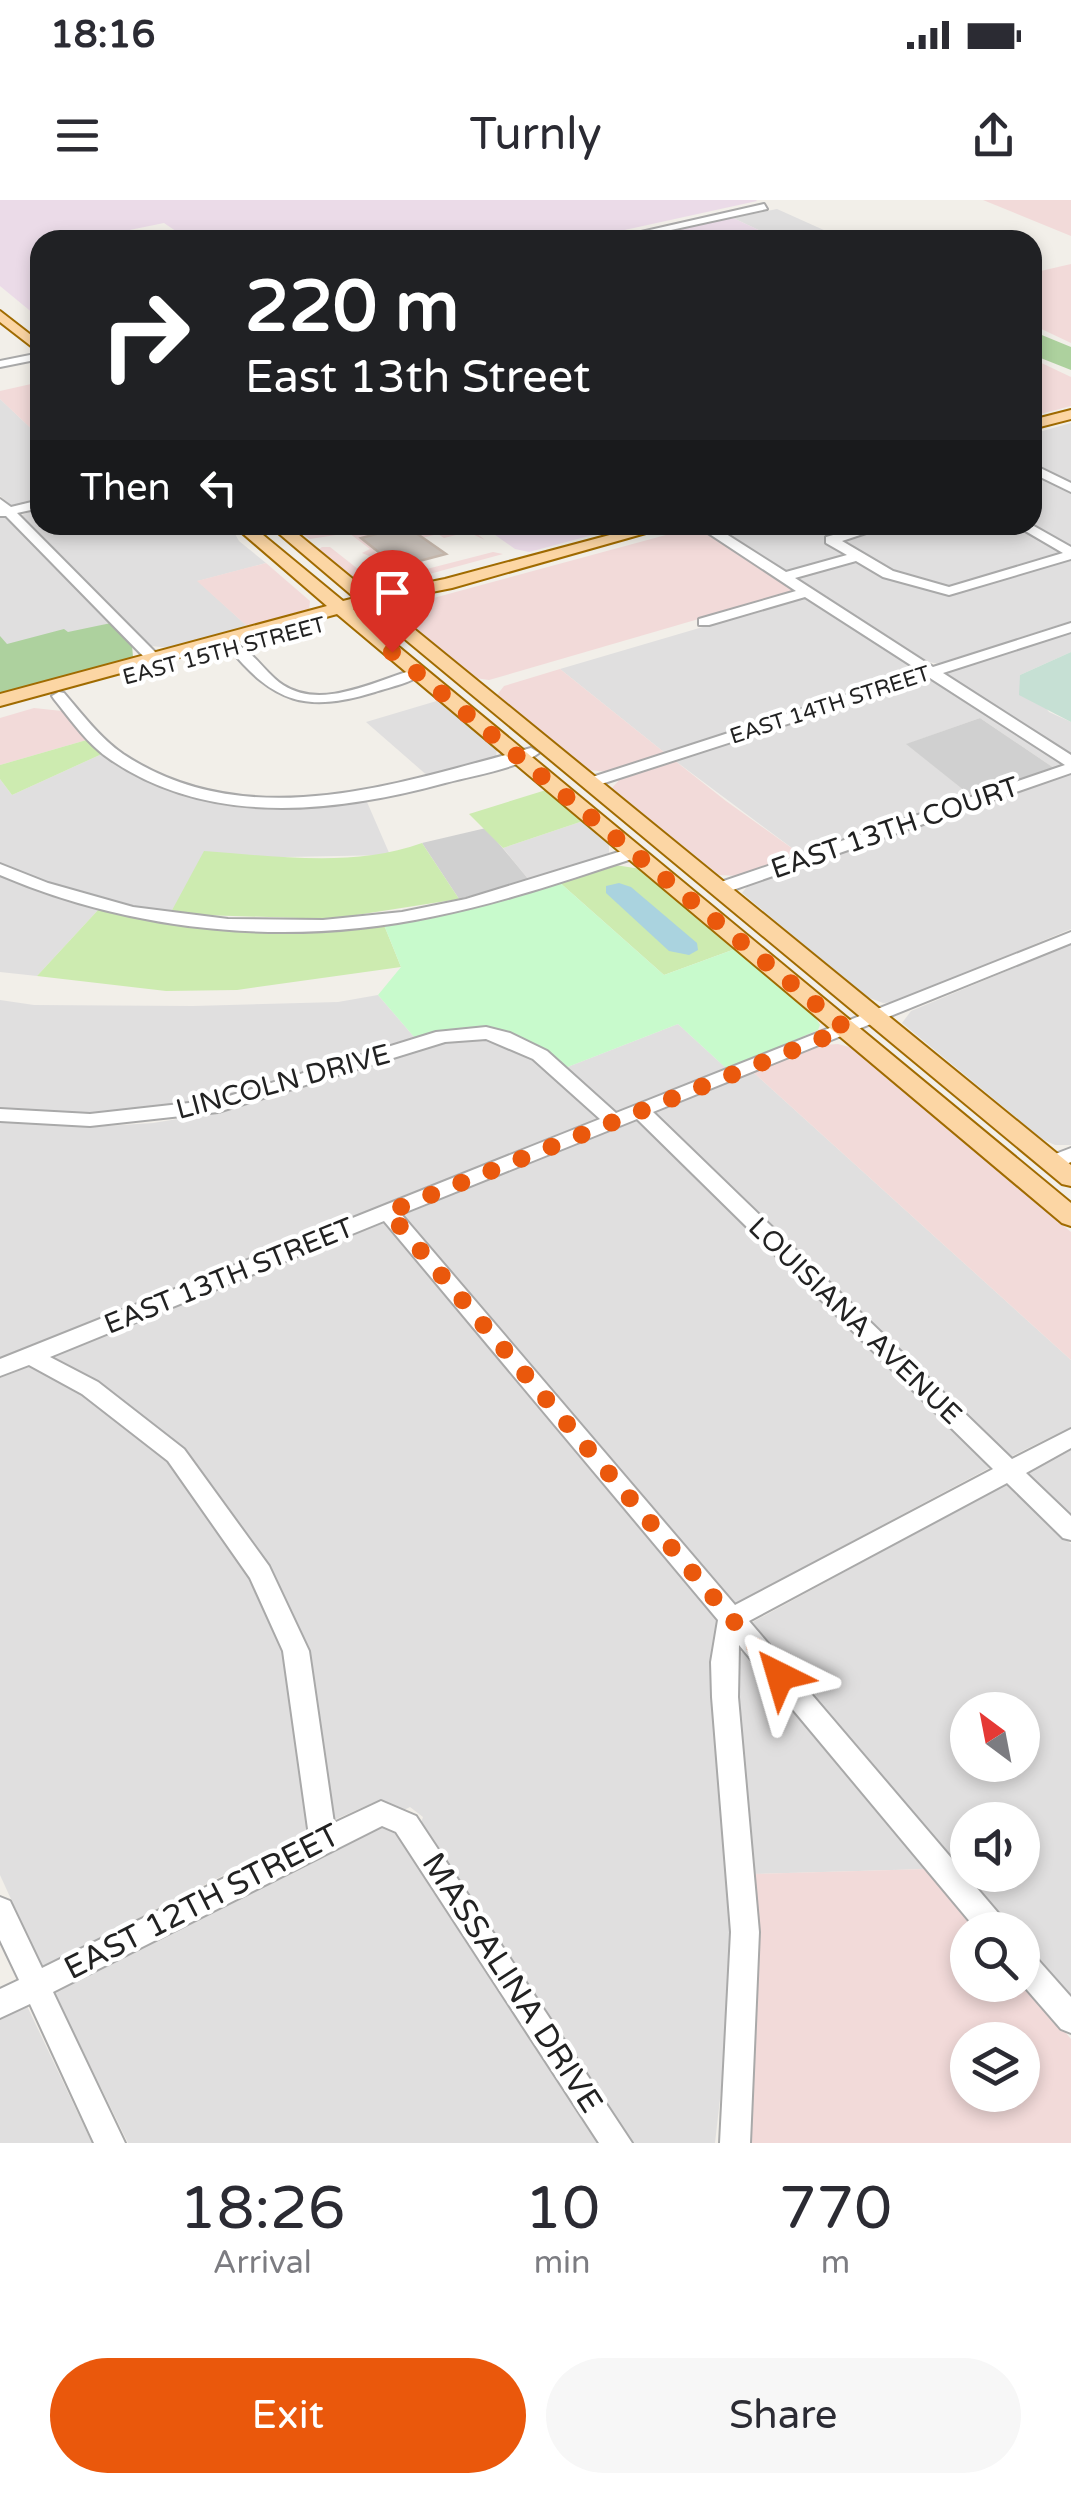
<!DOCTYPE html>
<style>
:root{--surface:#fff;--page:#f7f7f7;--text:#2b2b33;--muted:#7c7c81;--accent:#ea580c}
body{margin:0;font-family:"Varela Round",sans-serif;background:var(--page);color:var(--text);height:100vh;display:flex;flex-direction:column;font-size:38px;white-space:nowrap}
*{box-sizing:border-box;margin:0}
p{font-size:32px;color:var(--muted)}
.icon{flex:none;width:55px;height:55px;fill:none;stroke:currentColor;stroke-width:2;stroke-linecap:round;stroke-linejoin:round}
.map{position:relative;height:1943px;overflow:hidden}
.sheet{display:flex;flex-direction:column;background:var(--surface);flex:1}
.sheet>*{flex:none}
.top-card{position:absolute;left:30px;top:30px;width:1012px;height:305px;border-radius:30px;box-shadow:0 5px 15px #0003;background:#202124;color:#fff;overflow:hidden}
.needle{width:65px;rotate:328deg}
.fabs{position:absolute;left:950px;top:1492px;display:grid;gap:20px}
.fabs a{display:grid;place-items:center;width:90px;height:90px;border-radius:50%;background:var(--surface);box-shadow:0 5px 15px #0003;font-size:50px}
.pin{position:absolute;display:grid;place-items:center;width:85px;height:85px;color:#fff;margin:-102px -42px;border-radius:50% 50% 50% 0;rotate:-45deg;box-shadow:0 0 10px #0007}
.pin .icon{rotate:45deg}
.me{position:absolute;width:110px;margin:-55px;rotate:320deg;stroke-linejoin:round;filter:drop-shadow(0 0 8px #0008)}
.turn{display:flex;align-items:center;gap:35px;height:210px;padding:0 50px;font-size:45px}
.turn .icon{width:130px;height:130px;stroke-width:2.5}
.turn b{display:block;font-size:70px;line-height:85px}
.then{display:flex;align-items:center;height:95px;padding:0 50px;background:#0003;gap:20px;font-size:38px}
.eta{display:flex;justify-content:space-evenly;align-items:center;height:170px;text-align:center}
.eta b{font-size:60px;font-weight:600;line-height:70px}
.button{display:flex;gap:20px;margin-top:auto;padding:20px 50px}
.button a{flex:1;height:115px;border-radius:60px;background:var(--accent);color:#fff;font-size:40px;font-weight:600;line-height:115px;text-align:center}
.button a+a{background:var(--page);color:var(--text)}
.status{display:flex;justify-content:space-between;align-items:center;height:70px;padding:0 50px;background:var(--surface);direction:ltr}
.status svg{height:28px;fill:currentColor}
header{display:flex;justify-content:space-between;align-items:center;height:130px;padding:0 50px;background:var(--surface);font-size:45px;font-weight:600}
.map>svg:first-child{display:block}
.residential{fill:#e0dfdf;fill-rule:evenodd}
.commercial{fill:#f2dad9;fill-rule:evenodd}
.industrial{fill:#ebdbe8}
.religious{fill:#d0d0d0}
.grass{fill:#cdebb0}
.forest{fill:#add19e}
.wetland{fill:#c6e0d4}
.park{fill:#c8facc}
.water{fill:#aad3df}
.building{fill:#c7bfb8;stroke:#c4b6ab;stroke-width:2.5}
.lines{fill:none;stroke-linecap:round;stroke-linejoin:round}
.minor-casing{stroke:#a9a9a9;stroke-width:4}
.major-casing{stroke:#a06b00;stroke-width:4}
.minor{fill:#fff;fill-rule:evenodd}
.major{fill:#fcd6a4;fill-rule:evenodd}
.route{stroke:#ea580c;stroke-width:18;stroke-dasharray:0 32.4}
.labels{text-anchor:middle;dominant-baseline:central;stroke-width:9;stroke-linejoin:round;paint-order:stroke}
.far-street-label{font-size:22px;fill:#222;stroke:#fff}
.street-label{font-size:28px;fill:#222;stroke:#fff}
.near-street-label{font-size:32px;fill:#222;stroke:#fff}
</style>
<div class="status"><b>18:16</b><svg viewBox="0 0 49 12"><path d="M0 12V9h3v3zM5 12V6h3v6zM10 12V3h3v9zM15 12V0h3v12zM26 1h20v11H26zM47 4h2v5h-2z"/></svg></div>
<header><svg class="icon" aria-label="menu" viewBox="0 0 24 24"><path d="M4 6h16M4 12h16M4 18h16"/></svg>Turnly<svg class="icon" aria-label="share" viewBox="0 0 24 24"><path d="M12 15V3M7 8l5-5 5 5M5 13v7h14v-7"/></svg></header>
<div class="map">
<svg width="1071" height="1943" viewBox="0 0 1071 1943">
<rect width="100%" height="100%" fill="#f2efe9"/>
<g class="residential">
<path d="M 777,9 L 846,40 L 780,40 L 733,18 Z"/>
<path d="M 0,199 L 40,237 L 40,302 L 13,307 L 0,296 Z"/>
<path d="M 1071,223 L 1071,283 L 1033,264 L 1032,234 Z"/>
<path d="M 1033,274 L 1071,294 L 1071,421 L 939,464 L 929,462 L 713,325 L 1032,325 Z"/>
<path d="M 40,307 L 40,325 L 230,325 L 239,341 L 266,363 L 198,381 L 248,427 L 172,448 L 150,446 L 20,316 Z"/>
<path d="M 0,317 L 8,318 L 111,423 L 0,452 Z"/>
<path d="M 805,397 L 922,471 L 665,553 L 560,469 Z"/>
<path d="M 1071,432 L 1071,452 L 1020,475 L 1049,512 L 1071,522 L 1071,556 L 943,474 Z"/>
<path d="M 932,478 L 1065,564 L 1054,568 L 980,518 L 907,544 L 971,596 L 800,654 L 674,560 Z"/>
<path d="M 440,500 L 497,548 L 496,557 L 429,577 L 366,522 Z"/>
<path d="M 104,553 L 141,576 L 266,606 L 367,602 L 390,655 L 286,657 L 170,714 L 130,708 L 49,683 L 0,663 L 0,579 L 12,595 Z"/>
<path d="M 1071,574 L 1071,729 L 897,802 L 883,803 L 867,797 L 742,693 L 749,684 Z"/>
<path d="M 583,621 L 609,643 L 609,653 L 529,680 L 503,648 Z"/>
<path d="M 0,676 L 99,709 L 37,776 L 0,772 Z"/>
<path d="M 1071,744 L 1071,945 L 1055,945 L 1042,939 L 902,823 L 911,811 Z"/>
<path d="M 378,795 L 415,838 L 215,899 L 91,914 L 0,908 L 0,800 L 34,805 L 193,806 L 338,802 Z"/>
<path d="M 678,824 L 727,869 L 615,912 L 565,868 Z"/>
<path d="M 485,840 L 534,860 L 599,918 L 0,1159 L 0,922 L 89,927 L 153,923 L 221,912 L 446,842 Z"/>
<path d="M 753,872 L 1071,1160 L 1071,1227 L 1008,1258 L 653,913 Z"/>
<path d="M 637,919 L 991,1267 L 733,1405 L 403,1015 Z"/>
<path d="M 385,1022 L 718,1420 L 711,1460 L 712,1496 L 730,1729 L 726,1846 L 715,1943 L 633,1943 L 421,1623 L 423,1617 L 410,1607 L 404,1610 L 375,1602 L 334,1620 L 308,1450 L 270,1368 L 184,1248 L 98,1182 L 52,1157 Z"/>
<path d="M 30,1166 L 83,1195 L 167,1261 L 249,1377 L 284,1454 L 309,1632 L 42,1767 L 0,1675 L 0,1178 Z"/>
<path d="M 1071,1250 L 1071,1318 L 1025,1274 Z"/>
<path d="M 1008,1283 L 1071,1344 L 1071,1800 L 1023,1743 L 1022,1730 L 1011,1730 L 749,1424 ZM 968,1510 L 1022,1510 L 1022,1565 L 968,1565 ZM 968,1620 L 1022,1620 L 1022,1675 L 968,1675 Z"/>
<path d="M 742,1452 L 747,1453 L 927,1669 L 751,1674 L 735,1506 L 737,1454 Z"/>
<path d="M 382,1627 L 397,1633 L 599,1943 L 128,1943 L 54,1792 Z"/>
<path d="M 27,1806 L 92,1943 L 0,1943 L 0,1820 Z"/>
</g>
<g class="commercial">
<path d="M 983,0 L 1071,0 L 1071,36 Z"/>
<path d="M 1071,64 L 1071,143 L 1033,125 L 1032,73 Z"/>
<path d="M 1033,159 L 1071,177 L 1071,206 L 1033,216 Z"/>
<path d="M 40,182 L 40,237 L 0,199 L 0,191 Z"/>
<path d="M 288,325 L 472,325 L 468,327 L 485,340 L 468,332 L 444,338 L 438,334 L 374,350 L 377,355 L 369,356 L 362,353 L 370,349 L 349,333 L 310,339 Z"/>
<path d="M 688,329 L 705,332 L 795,391 L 489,480 L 475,478 L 396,413 L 404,406 Z"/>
<path d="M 322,347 L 330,347 L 368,377 L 380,381 L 493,352 L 503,354 L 374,389 L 360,385 L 318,350 Z"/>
<path d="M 266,363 L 310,401 L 309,410 L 248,427 L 197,381 Z"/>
<path d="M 560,469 L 665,553 L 608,572 L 589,570 L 497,495 L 504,486 Z"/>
<path d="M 34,508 L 62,511 L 90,539 L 0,565 L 0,518 Z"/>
<path d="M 674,560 L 726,601 L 800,654 L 738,676 L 719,675 L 612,588 L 620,579 Z"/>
<path d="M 838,844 L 853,848 L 1071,1032 L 1071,1160 L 753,872 L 824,845 Z"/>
<path d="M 927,1669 L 979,1730 L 968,1730 L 968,1785 L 1022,1785 L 1023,1782 L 1071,1839 L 1071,1943 L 745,1943 L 751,1674 ZM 968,1840 L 1022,1840 L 1022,1895 L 968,1895 Z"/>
</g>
<g class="industrial">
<path d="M 0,0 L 756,0 L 757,1 L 579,40 L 189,40 L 164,23 L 105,35 L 111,40 L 40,40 L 40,113 L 34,114 L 0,86 Z"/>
<path d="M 733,18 L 780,40 L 631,40 L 631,39 Z"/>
<path d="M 481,325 L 630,325 L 529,352 L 515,349 Z"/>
</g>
<g class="religious">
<path d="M 980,518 L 1054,568 L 971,596 L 906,544 Z"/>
<path d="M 486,628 L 529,680 L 459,699 L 422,643 Z"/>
</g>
<g class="grass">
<path d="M 90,539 L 104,553 L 12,595 L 0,579 L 0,565 Z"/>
<path d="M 546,590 L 583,621 L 503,648 L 469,614 Z"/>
<path d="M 422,643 L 459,699 L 331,719 L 170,714 L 204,651 C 277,656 353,668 422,643 Z"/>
<path d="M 615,665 L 641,669 L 735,749 L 664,775 L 558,681 Z"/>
<path d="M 99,709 L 189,726 L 334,729 L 384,725 L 401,767 L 237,790 L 166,791 L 37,776 Z"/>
</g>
<g class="forest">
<path d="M 1032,131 L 1071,147 L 1071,170 L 1033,155 Z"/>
<path d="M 111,423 L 132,445 L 133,457 L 0,495 L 0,436 L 7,444 L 64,429 L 68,432 Z"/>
</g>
<path class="wetland" d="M 1071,452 L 1071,522 L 1019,495 L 1020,475 Z"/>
<path class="park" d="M 558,681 L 664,775 L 735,749 L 814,815 L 820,825 L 818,830 L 727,869 L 678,824 L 565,868 C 505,829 488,816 415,838 L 378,795 L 401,767 L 384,725 L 469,708 Z"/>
<path class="water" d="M 619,683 L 631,687 L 697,743 L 698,750 L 689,755 L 669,751 L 606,693 L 606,686 Z"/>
<path class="building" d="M 406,326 L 446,354 L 397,367 L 361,338 Z"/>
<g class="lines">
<defs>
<g id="minor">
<path d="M 764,4 L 767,9 L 625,40 L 606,40 Z"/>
<path d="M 40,153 L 40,159 L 0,167 L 0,161 Z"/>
<path d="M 1032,264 L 1071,283 L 1071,292 L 1032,273 Z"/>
<path d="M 0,299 L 11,307 L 40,300 L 40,308 L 17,313 L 158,455 L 158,461 L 148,461 L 6,316 L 0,316 Z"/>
<path d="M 696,325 L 712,325 L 786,372 L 847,355 L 826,343 L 826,337 L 869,325 L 890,325 L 842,341 L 893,371 L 949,387 L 1063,353 L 1015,325 L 1032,325 L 1071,347 L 1071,359 L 949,395 L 883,377 L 856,361 L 795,378 L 933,467 L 1071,423 L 1071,432 L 943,473 L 1071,555 L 1071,573 L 724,693 L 712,693 L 712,685 L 1065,565 L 930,478 L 595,586 L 583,586 L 583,580 L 920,471 L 805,397 L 709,425 L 699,425 L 699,419 L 796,391 Z"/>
<path d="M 236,444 C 254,452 266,474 283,485 C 323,511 379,479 419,468 L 426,472 C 413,482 391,487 375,492 C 306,513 274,503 229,448 Z"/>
<path d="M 59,492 L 64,493 C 82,514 100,538 123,554 C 249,637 398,583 531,548 L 539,553 C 519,568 471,576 445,583 C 335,613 210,627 111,560 C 88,545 71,520 54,499 L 52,496 Z"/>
<path d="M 635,647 L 641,648 L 641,656 C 573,678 505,702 435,716 C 291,747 136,733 0,675 L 0,664 L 48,683 L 133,707 L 228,719 L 323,720 L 402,712 L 466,699 Z"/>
<path d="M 1071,732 L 1071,743 L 653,912 L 1012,1259 L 1071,1229 L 1071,1248 L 1026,1273 L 1071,1316 L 1071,1340 L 1063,1338 L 1007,1283 L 749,1421 L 1005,1721 L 1009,1730 L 977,1730 L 739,1445 L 738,1497 L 759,1732 L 750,1943 L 720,1943 L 731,1732 L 712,1497 L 711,1462 L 718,1420 L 384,1021 L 50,1157 L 98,1182 L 184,1249 L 269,1366 L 309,1451 L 334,1623 L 381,1601 L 416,1616 L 632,1943 L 599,1943 L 396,1632 L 382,1626 L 53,1792 L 125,1943 L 94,1943 L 30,1804 L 0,1818 L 0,1789 L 19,1780 L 0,1740 L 0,1697 L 10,1701 L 42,1768 L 309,1636 L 283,1451 L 250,1378 L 168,1261 L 82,1194 L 29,1165 L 0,1176 L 0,1159 L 600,919 L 533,859 L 486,839 L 445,842 L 218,912 L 90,926 L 0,921 L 0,909 L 90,914 L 216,900 L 436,832 L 486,827 L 510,833 L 547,851 L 616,913 ZM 637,919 L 993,1269 L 735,1405 L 401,1014 Z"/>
<path d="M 1071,948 L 1071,962 L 1052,970 L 1045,968 L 1042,963 L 1045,958 Z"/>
<path d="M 1022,1749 L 1032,1753 L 1071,1797 L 1071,1833 L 1061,1829 L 1022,1784 Z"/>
</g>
<g id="major">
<path d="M 0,111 L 40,142 L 40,153 L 0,122 Z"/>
<path d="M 1071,210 L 1071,219 L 1032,229 L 1032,220 Z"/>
<path d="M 233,325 L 251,325 L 343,401 L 355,398 L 269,325 L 287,325 L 371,394 L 445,379 L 647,325 L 674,325 L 452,388 L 381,402 L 1071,965 L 1071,986 L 1062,984 L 365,406 L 353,409 L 1071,1003 L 1071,1026 L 1062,1023 L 337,414 L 0,506 L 0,494 L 327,406 Z"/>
</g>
</defs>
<use href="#minor" class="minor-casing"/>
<use href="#major" class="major-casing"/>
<use href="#minor" class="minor"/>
<use href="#major" class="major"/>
</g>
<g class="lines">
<path class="route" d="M 392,452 L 846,829 L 388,1012 L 780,1476"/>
</g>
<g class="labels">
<g class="far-street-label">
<text transform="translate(224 451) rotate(-15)">EAST 15TH STREET</text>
<text transform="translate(830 505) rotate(-18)">EAST 14TH STREET</text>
</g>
<g class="street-label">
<text transform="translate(895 628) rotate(-19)">EAST 13TH COURT</text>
<text transform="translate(283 882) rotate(-15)">LINCOLN DRIVE</text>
<text transform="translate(229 1076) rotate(-22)">EAST 13TH STREET</text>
<text transform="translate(855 1121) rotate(44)">LOUISIANA AVENUE</text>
</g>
<g class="near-street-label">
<text transform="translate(202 1702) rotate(-27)">EAST 12TH STREET</text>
<text transform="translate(512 1783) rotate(57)">MASSALINA DRIVE</text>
</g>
</g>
</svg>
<div class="fabs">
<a><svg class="needle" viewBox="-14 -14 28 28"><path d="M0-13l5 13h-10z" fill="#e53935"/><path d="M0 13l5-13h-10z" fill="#7c7c81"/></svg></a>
<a><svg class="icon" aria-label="sound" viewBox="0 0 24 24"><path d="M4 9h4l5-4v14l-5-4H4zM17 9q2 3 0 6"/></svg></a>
<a><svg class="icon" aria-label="search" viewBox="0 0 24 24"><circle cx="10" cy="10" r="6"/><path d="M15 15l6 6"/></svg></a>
<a><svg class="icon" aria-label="layers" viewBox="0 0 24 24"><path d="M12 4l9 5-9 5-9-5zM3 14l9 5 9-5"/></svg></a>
</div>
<div class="pin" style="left:392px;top:452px;background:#d93025"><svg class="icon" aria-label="arrive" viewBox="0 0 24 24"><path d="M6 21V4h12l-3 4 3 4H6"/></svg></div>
<svg class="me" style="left:780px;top:1476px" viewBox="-20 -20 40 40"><path d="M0-17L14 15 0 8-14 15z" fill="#ea580c" stroke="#fff" stroke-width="4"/></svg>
<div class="top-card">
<div class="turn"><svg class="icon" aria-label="right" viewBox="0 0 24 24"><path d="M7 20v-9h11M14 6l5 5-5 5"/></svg><div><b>220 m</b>East 13th Street</div></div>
<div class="then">Then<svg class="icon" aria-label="left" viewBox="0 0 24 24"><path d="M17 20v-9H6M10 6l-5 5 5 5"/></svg></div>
</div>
</div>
<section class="sheet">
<div class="eta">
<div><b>18:26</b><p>Arrival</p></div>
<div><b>10</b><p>min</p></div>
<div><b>770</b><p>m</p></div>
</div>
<div class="button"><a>Exit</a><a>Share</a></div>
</section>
